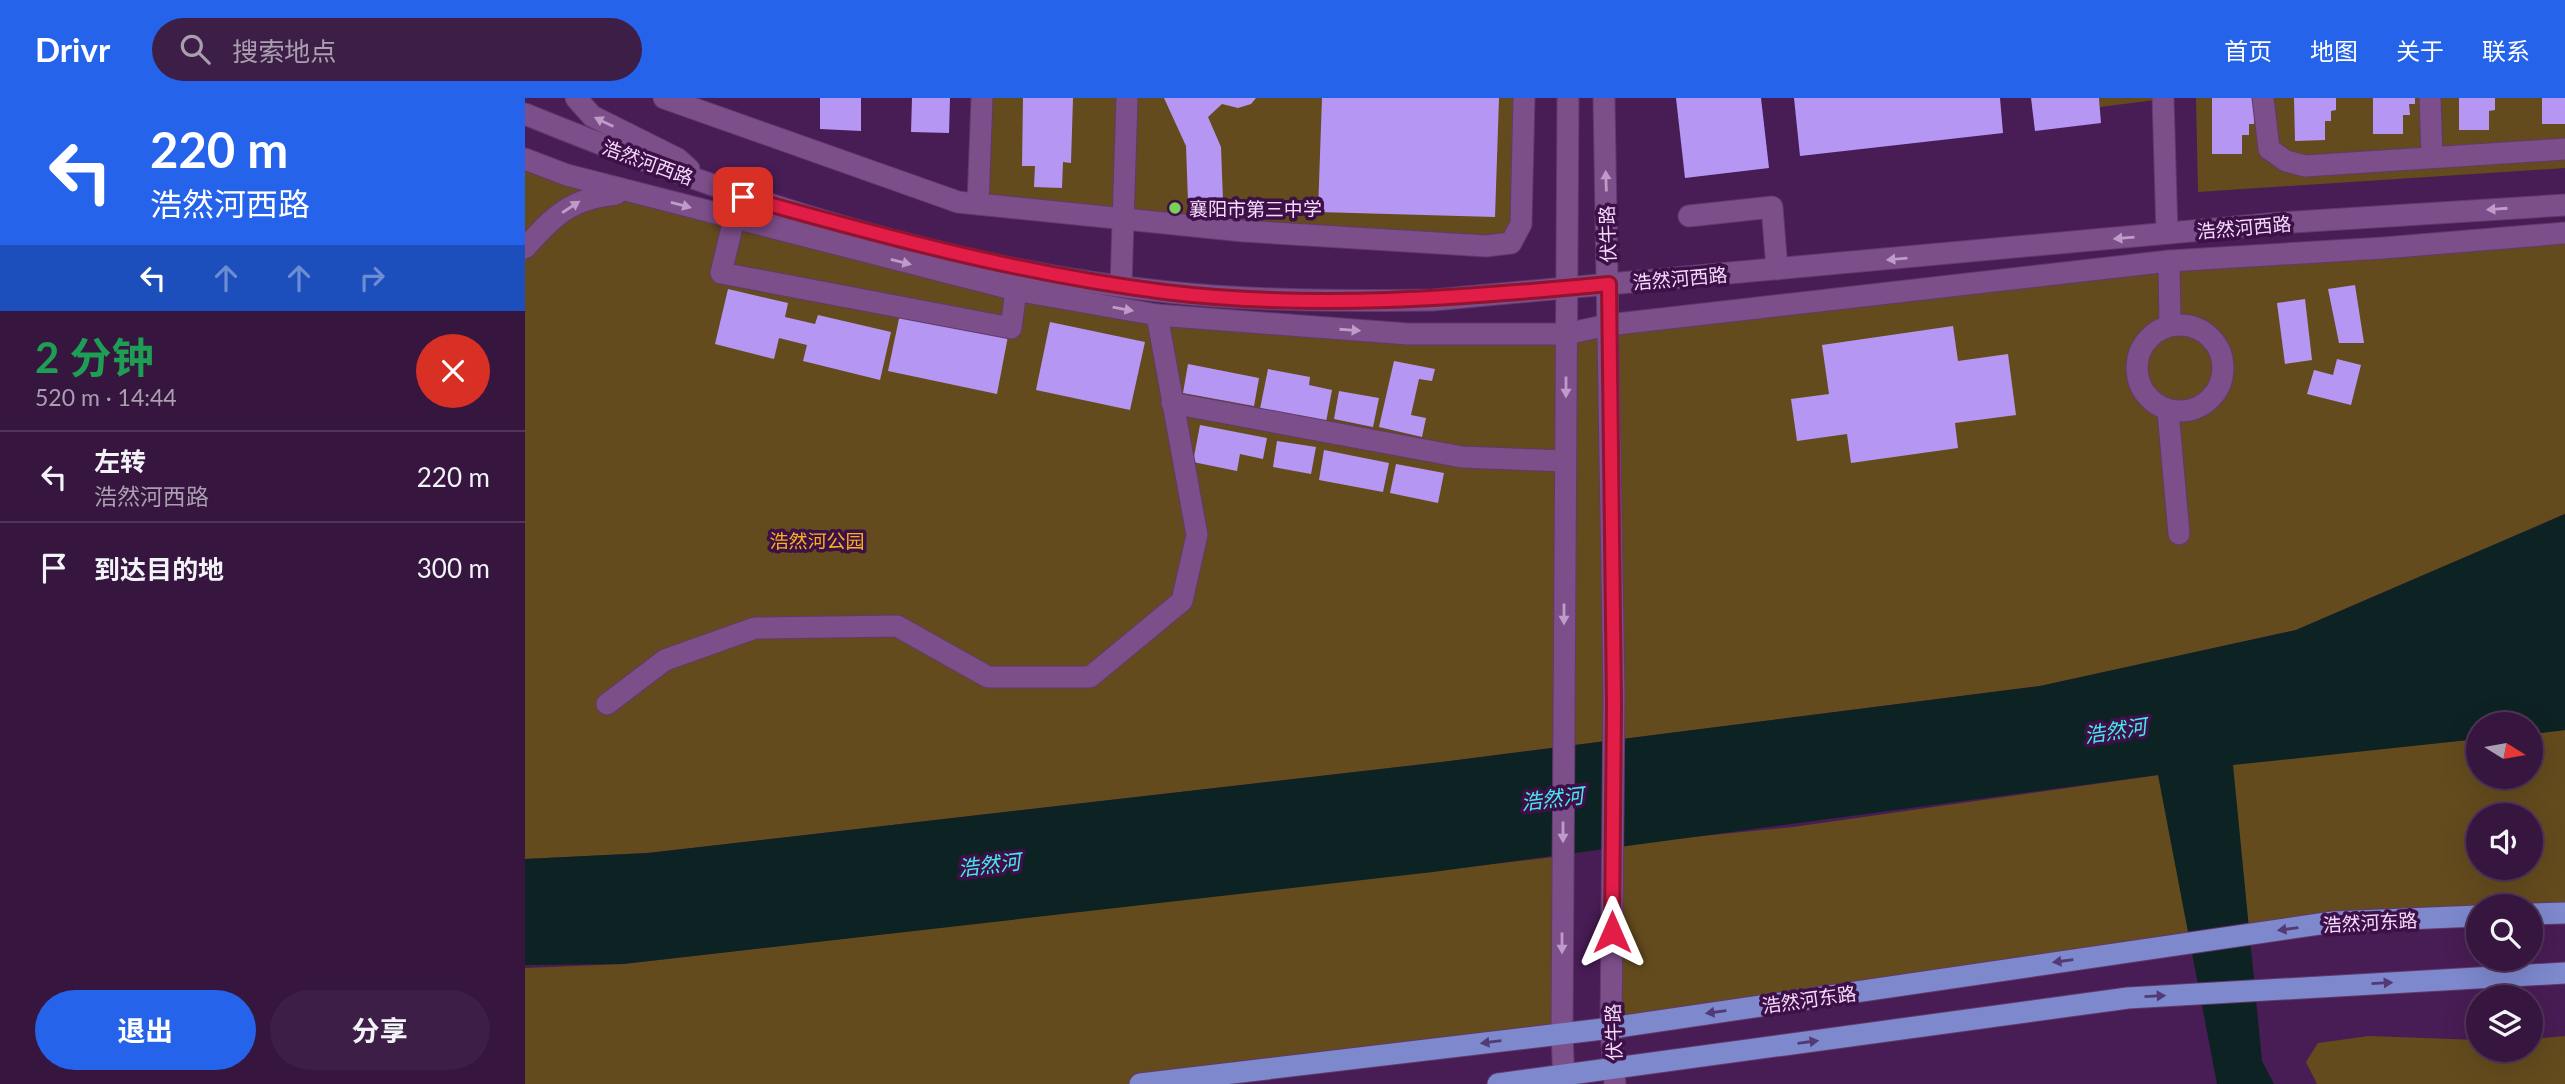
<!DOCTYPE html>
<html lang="zh">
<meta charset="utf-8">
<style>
:root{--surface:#36153f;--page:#3d1e46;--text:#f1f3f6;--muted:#aa9fb0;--line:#503459;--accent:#2563eb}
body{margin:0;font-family:Lato,"Noto Sans SC",sans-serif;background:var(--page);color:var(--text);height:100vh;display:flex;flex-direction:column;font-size:26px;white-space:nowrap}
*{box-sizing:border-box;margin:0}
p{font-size:23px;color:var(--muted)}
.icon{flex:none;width:38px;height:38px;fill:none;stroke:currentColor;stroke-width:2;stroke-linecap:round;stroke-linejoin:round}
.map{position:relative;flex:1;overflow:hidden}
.details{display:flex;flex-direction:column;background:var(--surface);width:525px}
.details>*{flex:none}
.guide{background:#2563eb;color:#fff;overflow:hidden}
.needle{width:46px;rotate:101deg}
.buttons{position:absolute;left:1941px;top:614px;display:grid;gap:14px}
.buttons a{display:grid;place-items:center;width:77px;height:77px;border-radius:50%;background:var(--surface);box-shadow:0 7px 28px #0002,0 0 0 2px var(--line);font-size:35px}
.pin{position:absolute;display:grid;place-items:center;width:60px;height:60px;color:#fff;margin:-30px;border-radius:14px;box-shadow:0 4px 10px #0006}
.me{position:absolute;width:77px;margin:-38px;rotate:0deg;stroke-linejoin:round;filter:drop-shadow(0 0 5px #0008)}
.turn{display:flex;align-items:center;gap:24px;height:147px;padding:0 35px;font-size:32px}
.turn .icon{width:91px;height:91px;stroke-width:2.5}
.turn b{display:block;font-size:49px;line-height:60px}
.lanes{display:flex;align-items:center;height:66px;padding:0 35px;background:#0003;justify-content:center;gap:35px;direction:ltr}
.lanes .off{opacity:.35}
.round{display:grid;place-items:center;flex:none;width:74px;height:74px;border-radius:37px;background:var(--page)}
.overview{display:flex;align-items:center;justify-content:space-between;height:119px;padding:0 35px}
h1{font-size:42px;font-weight:700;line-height:52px;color:#1e9e55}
.button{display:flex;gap:14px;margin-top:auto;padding:14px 35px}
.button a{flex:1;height:80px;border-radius:42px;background:var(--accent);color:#fff;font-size:28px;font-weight:700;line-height:80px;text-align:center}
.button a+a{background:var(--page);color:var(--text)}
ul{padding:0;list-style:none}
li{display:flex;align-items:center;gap:21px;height:91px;padding:0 35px;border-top:2px solid var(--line)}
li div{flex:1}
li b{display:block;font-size:26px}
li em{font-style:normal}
header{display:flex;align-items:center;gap:42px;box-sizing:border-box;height:98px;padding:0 35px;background:var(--accent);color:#fff}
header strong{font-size:33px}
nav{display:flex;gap:38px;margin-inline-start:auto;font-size:24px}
.search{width:490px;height:63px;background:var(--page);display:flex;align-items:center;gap:18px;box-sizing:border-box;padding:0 24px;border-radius:38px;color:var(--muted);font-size:26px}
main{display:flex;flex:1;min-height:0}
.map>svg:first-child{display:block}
.green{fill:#644b1e;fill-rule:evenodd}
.water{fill:#0d2222}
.building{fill:#b597f3}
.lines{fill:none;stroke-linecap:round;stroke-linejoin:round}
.minor-casing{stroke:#61396b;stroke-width:23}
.major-casing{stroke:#61396b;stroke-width:23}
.minor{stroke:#7c4e8a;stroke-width:21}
.major{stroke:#7d88cd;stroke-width:21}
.oneway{fill:#be9bc8}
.oneway2{fill:#533a77}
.route-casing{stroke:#92132f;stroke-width:18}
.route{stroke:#e11d48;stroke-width:12}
.poi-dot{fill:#78d258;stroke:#3d1048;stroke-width:2.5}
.labels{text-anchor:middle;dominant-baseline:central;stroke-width:7;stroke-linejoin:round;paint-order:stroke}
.street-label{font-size:19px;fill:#f4dafb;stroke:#3d1048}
.poi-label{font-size:19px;fill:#f4dafb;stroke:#3d1048;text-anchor:start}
.park-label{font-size:19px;fill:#f9b21d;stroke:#3d1048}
.water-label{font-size:21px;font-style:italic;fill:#46e9ee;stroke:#3d1048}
</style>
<header>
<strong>Drivr</strong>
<div class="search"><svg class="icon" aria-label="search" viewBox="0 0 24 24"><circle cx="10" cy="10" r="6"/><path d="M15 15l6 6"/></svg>搜索地点</div>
<nav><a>首页</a><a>地图</a><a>关于</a><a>联系</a></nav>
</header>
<main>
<section class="details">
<div class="guide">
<div class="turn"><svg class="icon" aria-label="left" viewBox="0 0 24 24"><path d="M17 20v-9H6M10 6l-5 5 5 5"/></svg><div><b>220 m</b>浩然河西路</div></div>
<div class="lanes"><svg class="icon" aria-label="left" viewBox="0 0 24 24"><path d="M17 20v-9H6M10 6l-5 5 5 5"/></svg><svg class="icon off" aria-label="ahead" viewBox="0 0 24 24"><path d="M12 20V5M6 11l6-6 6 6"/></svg><svg class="icon off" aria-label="ahead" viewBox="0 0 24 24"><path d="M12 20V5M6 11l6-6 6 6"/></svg><svg class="icon off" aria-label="right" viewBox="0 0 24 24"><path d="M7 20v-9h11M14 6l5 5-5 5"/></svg></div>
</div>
<div class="overview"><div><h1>2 分钟</h1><p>520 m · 14:44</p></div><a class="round" style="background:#d93025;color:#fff"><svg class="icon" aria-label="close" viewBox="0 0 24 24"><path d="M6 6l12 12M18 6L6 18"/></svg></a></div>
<ul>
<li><svg class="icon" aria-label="left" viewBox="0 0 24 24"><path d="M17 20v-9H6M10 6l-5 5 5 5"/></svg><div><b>左转</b><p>浩然河西路</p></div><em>220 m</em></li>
<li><svg class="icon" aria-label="arrive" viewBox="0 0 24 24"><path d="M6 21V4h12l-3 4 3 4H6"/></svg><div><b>到达目的地</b></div><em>300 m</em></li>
</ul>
<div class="button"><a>退出</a><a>分享</a></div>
</section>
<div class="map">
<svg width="2040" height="986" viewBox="0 0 2040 986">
<rect width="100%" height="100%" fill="#481c54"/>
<g class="green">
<path d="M 457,0 L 999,0 L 986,145 L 453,106 Z"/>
<path d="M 1574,0 L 1638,0 L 1638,1 L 1575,9 Z"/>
<path d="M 1671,0 L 2040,0 L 2040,70 L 1673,94 Z"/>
<path d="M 0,61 L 632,217 L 805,230 L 1083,227 L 2040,135 L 2040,416 L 1771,532 L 1515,588 L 917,664 L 123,755 L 0,761 Z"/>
<path d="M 2040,632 L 2040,816 L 2006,808 L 1953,808 L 1808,824 L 1086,930 L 1087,747 L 1268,729 L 1739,662 L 1953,641 L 1953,679 L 2006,679 L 2006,636 ZM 1953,718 L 2006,718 L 2006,770 L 1953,770 Z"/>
<path d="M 1038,758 L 1037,935 L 615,986 L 0,986 L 0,870 L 98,866 Z"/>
<path d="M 1844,938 L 1953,942 L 1953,952 L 2006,952 L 2006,941 L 2040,938 L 2040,986 L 1792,986 L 1781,964 L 1793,945 Z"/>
</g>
<path class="water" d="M 2040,416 L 2040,632 L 2006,636 L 2006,626 L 1953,626 L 1953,641 L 1708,667 L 1737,963 L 1749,986 L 1692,986 L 1633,677 L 908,774 L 98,866 L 0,867 L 0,761 L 123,755 L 917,664 L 1515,588 L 1771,532 Z"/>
<g class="building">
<path d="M 295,0 L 336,0 L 336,33 L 295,31 Z"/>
<path d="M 387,0 L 425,0 L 424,35 L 386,34 Z"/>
<path d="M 498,0 L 548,0 L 546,65 L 538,64 L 537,90 L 509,89 L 510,68 L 497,68 Z"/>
<path d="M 639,0 L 731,0 L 726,6 L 713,10 L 697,6 L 683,19 L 696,49 L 698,103 L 663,103 L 661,48 Z"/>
<path d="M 797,0 L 974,0 L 970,119 L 793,114 Z"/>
<path d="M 1151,0 L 1236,0 L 1244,70 L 1160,80 Z"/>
<path d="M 1269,0 L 1475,0 L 1478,35 L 1275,58 Z"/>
<path d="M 1506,0 L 1574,0 L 1576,25 L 1510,33 Z"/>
<path d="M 1687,0 L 1729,0 L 1729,26 L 1724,26 L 1724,37 L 1717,37 L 1717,56 L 1687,56 Z"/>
<path d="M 1769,0 L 1811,0 L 1811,12 L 1806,13 L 1806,23 L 1800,23 L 1800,42 L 1770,43 Z"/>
<path d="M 1848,0 L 1890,0 L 1890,6 L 1884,6 L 1885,17 L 1878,17 L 1878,36 L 1848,36 Z"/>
<path d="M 1934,0 L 1970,0 L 1970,12 L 1964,13 L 1964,32 L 1934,32 Z"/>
<rect x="2017" y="0" width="23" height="26"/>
<path d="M 1830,187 L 1839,245 L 1814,245 L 1803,191 Z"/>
<path d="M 203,191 L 263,205 L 260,219 L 290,226 L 293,217 L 366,234 L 355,282 L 278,263 L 282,247 L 254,240 L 249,261 L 190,246 Z"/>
<path d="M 1780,201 L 1787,262 L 1760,266 L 1752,205 Z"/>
<path d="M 375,216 L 483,238 L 472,296 L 363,273 Z"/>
<path d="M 525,224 L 620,244 L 605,312 L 511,292 Z"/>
<path d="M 1428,228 L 1433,263 L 1483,256 L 1491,317 L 1430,325 L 1433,350 L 1326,365 L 1322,336 L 1272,343 L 1266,301 L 1304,296 L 1297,247 Z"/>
<path d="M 1812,261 L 1836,267 L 1826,307 L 1782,296 L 1789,272 L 1808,277 Z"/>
<path d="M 869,263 L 910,271 L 907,283 L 894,281 L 886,317 L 901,320 L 897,339 L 854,329 Z"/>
<path d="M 663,266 L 734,280 L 729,308 L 658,295 Z"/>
<path d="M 743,271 L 785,279 L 784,287 L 807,292 L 801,324 L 735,311 Z"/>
<path d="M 814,293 L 854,300 L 848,329 L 809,321 Z"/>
<path d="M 675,327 L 742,340 L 738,361 L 715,356 L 712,373 L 668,364 Z"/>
<path d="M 752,343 L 791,349 L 786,376 L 748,369 Z"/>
<path d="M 799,352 L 864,365 L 858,394 L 794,382 Z"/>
<path d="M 871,366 L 919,375 L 913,405 L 865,395 Z"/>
</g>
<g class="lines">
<defs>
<g id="minor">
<path d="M 51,0 L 67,18 L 153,61 L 164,71"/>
<path d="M 139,0 L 433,104 L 718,133 L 961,148 L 986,145 L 996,126 L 999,0"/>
<path d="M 1079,0 L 1089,596 L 1086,930 L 1090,986"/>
<path d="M 1638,0 L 1642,135"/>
<path d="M 1738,0 L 1744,51 L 1761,63 L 1780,68 L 2040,51"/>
<path d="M 1905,0 L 1907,59"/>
<path d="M 0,16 C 204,99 423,172 643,194 C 731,203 819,203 908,202 L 1754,125 L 2040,107"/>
<path d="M 0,61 L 42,77 L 491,192 L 632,217 L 883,236 L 1041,236 L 1083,227 L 1644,163 L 1858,150 L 2040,135"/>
<path d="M 453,106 L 457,0"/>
<path d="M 1164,118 L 1247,109 L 1252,171"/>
<path d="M 209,121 L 196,175 L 486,230 L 491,192"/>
<path d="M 0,150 C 30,117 45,101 91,96"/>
<path d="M 1644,163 L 1645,227"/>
<path d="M 596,187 L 602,0"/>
<circle cx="1655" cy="270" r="43"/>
<path d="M 647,305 L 937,359 L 1040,363"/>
<path d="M 1643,313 L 1654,436"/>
<path d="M 82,606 L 140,562 L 230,530 L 372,528 L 463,579 L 565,579 L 657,503 L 672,437 L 632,217"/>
<path d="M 1039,986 L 1037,935 L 1043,0"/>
</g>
<g id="major">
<path d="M 2006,816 L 2040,815"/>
<path d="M 615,986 L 1086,930 L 1808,824 L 1953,818"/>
<path d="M 973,986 L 1603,900 L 2040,875"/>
</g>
</defs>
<use href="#minor" class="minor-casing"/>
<use href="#major" class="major-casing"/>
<use href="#minor" class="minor"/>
<use href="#major" class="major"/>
</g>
<defs><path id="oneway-solid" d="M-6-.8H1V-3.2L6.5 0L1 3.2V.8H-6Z" transform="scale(1.75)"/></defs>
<g class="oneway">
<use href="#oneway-solid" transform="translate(79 24) rotate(-154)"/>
<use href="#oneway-solid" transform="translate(1081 83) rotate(-92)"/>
<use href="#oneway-solid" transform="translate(156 107) rotate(15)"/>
<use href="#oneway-solid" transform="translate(46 109) rotate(-33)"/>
<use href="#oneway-solid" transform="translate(1972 111) rotate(176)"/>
<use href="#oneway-solid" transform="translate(1599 140) rotate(175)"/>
<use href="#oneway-solid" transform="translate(1372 161) rotate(175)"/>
<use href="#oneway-solid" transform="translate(376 164) rotate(14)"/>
<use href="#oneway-solid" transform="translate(598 211) rotate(10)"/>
<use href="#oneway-solid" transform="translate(825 232) rotate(4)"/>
<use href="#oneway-solid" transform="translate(1041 289) rotate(90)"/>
<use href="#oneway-solid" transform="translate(1039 516) rotate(90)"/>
<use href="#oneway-solid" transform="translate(1038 734) rotate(90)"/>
<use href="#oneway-solid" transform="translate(1037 845) rotate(90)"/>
</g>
<g class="oneway2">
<use href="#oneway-solid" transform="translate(1763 831) rotate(172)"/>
<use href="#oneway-solid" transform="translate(1538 863) rotate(172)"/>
<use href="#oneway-solid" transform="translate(1857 885) rotate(-3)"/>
<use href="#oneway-solid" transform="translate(1630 898) rotate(-3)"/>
<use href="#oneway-solid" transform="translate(1191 914) rotate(172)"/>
<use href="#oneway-solid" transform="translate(966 944) rotate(173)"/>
<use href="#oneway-solid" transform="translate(1283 944) rotate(-8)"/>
</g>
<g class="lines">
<defs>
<path id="route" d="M 218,99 C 357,138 496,176 640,194 C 788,212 937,200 1084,186 L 1089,606 L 1087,834"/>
</defs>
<use href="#route" class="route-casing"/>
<use href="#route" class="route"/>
</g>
<circle class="poi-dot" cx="650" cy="110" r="7"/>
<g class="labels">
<g class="street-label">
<text transform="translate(123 64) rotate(20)">浩然河西路</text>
<text transform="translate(1719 129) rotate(-5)">浩然河西路</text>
<text transform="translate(1082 136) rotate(-92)">伏牛路</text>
<text transform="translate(1155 180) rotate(-5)">浩然河西路</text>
<text transform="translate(1845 824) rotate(-3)">浩然河东路</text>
<text transform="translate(1284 901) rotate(-8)">浩然河东路</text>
<text transform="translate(1088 934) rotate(-92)">伏牛路</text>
</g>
<g class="poi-label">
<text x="664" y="110">襄阳市第三中学</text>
</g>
<g class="park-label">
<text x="292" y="442">浩然河公园</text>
</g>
<g class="water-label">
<text transform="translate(1590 632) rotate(-9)">浩然河</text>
<text transform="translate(1027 700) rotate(-7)">浩然河</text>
<text transform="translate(464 766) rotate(-7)">浩然河</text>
</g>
</g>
</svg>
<div class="buttons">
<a><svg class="needle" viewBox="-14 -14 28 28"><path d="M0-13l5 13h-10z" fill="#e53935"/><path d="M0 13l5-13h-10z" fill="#aa9fb0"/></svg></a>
<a><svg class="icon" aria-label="sound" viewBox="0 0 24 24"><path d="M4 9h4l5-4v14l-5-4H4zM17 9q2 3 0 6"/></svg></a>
<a><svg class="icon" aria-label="search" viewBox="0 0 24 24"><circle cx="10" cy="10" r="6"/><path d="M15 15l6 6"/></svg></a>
<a><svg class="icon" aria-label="layers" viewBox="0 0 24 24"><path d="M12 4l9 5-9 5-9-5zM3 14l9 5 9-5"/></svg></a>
</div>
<div class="pin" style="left:218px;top:99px;background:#d93025"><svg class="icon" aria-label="arrive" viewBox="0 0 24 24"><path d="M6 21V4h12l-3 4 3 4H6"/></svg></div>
<svg class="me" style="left:1087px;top:834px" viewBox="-20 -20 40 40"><path d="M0-17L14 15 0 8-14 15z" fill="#e11d48" stroke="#fff" stroke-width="4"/></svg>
</div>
</main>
